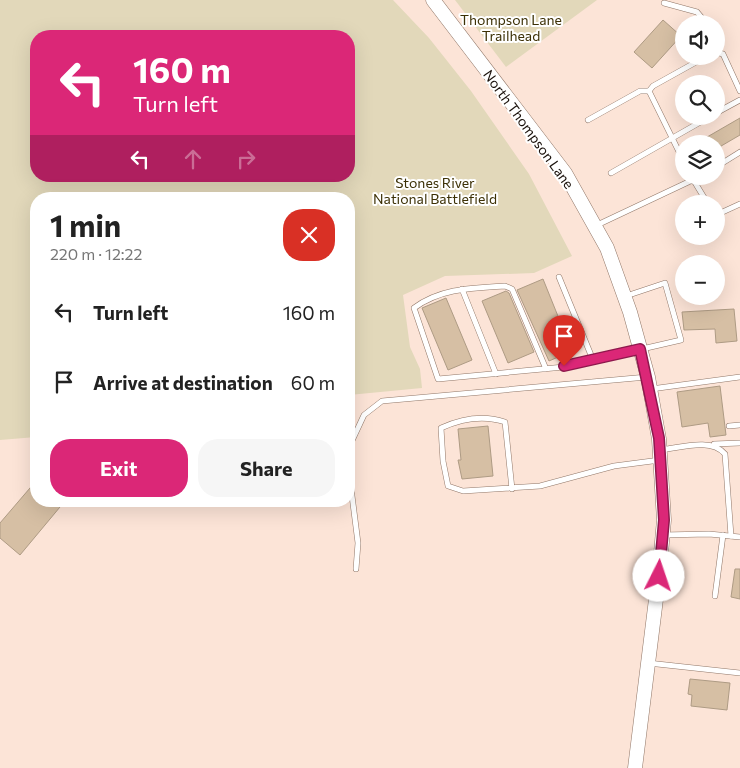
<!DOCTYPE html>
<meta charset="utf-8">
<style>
:root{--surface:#fff;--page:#f6f6f6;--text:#222;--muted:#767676;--accent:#db2777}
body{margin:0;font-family:Commissioner,sans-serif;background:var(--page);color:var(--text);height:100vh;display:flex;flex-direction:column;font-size:19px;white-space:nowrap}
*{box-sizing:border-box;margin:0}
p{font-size:16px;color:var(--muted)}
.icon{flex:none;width:28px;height:28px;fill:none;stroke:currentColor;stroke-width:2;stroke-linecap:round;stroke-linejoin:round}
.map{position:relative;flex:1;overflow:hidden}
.details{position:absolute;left:30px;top:192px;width:325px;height:315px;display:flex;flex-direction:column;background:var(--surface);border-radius:20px;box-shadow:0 5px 20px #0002}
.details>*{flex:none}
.top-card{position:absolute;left:30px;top:30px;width:325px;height:152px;border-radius:20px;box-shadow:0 5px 20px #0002;background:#db2777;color:#fff;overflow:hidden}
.fabs{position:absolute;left:675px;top:15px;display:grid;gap:10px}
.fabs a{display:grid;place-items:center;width:50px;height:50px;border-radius:50%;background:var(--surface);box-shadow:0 5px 20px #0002;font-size:25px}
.pin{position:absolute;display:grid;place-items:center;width:42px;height:42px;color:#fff;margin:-51px -21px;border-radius:50% 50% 50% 0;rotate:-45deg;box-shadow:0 0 5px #0007}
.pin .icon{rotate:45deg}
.me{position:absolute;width:55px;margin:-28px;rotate:4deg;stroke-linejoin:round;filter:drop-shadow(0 0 4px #0008)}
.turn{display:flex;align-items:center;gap:18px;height:105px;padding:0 20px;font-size:22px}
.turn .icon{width:65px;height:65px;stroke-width:2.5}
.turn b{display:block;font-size:35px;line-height:42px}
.lanes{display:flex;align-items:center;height:48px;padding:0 20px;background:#0003;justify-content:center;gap:25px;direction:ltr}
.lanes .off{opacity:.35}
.round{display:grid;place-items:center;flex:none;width:52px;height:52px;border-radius:20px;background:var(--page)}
.head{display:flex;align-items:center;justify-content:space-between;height:85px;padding:0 20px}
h1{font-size:30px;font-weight:700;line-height:38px}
.button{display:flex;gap:10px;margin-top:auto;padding:10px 20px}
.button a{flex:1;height:58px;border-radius:20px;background:var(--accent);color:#fff;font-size:20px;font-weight:700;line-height:58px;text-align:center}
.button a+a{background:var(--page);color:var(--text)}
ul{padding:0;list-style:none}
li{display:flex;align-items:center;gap:15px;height:70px;padding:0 20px}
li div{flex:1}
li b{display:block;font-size:19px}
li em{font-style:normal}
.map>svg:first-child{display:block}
.green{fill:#e2d8ba;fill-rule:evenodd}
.building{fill:#d6bfa4;stroke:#ae9b84}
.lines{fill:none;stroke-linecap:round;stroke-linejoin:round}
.service-casing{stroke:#917768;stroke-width:6}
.secondary-casing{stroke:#917768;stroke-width:15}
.service{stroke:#fff;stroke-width:5}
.secondary{stroke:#fff;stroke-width:14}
.route-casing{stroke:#8e194d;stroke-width:12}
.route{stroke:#db2777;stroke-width:9}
.labels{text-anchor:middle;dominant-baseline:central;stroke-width:4;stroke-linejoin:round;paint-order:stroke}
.park-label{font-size:14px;fill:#3c3005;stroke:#fff}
.street-label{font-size:14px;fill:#19100a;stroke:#fff}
</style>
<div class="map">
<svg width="740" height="768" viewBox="0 0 740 768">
<rect width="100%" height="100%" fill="#fce4d7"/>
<g class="green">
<path d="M 0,0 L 393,0 L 429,38 L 471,91 L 529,174 L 572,256 L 534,273 L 445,276 L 403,295 L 410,347 L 420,369 L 422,388 L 349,395 L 349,199 L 36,199 L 36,437 L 0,440 ZM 36,36 L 349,36 L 349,176 L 36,176 Z"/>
<path d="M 455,0 L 597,0 L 506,67 Z"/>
</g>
<g class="building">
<path d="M 663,20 L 681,36 L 652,68 L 634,52 Z"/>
<path d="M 740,118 L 740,135 L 716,149 L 716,144 L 695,144 Z"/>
<path d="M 543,279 L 572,351 L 549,361 L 517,290 Z"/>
<path d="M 506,291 L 509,293 L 534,352 L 508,363 L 482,301 Z"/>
<path d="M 446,298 L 472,360 L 448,370 L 422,308 Z"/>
<path d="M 734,309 L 737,341 L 716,343 L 715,329 L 684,330 L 682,312 Z"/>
<path d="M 720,386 L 726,435 L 710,437 L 708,423 L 682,427 L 677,392 Z"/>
<path d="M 488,426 L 493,476 L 462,479 L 458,460 L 461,460 L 458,429 Z"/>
<path d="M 36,481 L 36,501 L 65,501 L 20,555 L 0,538 L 0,523 Z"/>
<path d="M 735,569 L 740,569 L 740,599 L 731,597 Z"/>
<path d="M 690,679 L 730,683 L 727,710 L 691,706 L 692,695 L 688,694 Z"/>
</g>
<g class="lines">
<defs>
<g id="service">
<path d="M 664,3 L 697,12 L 707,24"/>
<path d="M 716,43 L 719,51"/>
<path d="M 716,52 L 723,54 L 740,91"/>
<path d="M 716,113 L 740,100"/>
<path d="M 588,120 L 640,91 L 649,91"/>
<path d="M 684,162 L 649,91 L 653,86 L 707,56"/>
<path d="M 716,167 L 740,152"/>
<path d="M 611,173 L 711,116"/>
<path d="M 691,176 L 708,204"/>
<path d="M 716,215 L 740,204"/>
<path d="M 595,226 L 701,176"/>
<path d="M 559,277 L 593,360"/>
<path d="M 462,289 L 496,374"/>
<path d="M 546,369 L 512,289 L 505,286 C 473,288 441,288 414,308 L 438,379 L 564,367 L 681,340 L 665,283 L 626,296"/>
<path d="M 651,389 L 740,377"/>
<path d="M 729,426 L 740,425"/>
<path d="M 714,444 L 740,443"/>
<path d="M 660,450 C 680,448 711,437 725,454 L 731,536"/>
<path d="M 512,489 L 505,422 C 484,415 461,419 441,428 L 443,461 L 448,486 L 463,491 L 540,486 L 614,466 L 660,460"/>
<path d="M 663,535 L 709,534 L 740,537"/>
<path d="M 356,569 L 358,543 L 349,472 L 350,445 L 364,415 L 382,401 L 647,377"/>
<path d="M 715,596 L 723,535"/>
<path d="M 648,663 L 740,673"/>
</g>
<path id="secondary" d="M 433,0 L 565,173 L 607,248 L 630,312 L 648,377 L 659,439 L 664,520 L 659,575 L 635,768"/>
</defs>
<use href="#service" class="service-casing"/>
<use href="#secondary" class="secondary-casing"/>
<use href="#service" class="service"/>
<use href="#secondary" class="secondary"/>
</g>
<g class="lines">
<defs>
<path id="route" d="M 564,366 L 640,349 L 659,438 L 664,520 L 659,576"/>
</defs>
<use href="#route" class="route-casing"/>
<use href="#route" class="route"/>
</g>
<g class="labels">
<g class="park-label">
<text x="511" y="19">Thompson Lane<tspan x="511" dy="16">Trailhead</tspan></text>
<text x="435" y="182">Stones River<tspan x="435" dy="16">National Battlefield</tspan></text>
</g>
<g class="street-label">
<text transform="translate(529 129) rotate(54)">North Thompson Lane</text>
</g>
</g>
</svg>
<div class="fabs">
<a><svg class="icon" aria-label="sound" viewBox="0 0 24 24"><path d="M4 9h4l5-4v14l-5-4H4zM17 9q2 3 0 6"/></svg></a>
<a><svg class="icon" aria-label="search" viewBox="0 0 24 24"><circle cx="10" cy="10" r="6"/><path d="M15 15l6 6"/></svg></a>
<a><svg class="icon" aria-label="layers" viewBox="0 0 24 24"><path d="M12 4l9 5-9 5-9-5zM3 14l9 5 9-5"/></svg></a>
<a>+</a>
<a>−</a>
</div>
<div class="pin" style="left:564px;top:366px;background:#d93025"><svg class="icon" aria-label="arrive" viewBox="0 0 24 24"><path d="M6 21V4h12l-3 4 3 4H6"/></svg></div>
<svg class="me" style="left:659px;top:576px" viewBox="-20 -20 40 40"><circle r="19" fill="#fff"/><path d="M0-13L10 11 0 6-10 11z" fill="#db2777"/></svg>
<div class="top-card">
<div class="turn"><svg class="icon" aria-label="left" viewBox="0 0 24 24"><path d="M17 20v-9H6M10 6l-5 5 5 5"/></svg><div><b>160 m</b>Turn left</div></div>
<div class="lanes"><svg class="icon" aria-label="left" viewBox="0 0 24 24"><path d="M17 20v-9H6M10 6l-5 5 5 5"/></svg><svg class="icon off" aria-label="ahead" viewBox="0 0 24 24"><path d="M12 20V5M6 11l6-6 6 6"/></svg><svg class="icon off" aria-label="right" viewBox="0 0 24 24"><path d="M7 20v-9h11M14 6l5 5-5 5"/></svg></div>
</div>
<section class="details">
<div class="head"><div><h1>1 min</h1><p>220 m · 12:22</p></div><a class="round" style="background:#d93025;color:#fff"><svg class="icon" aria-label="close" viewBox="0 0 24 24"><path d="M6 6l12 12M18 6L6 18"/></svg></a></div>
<ul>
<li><svg class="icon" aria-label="left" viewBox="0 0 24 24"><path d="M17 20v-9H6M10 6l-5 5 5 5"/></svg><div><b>Turn left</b></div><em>160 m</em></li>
<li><svg class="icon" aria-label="arrive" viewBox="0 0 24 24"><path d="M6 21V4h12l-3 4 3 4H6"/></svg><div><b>Arrive at destination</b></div><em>60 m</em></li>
</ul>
<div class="button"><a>Exit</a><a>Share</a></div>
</section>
</div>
